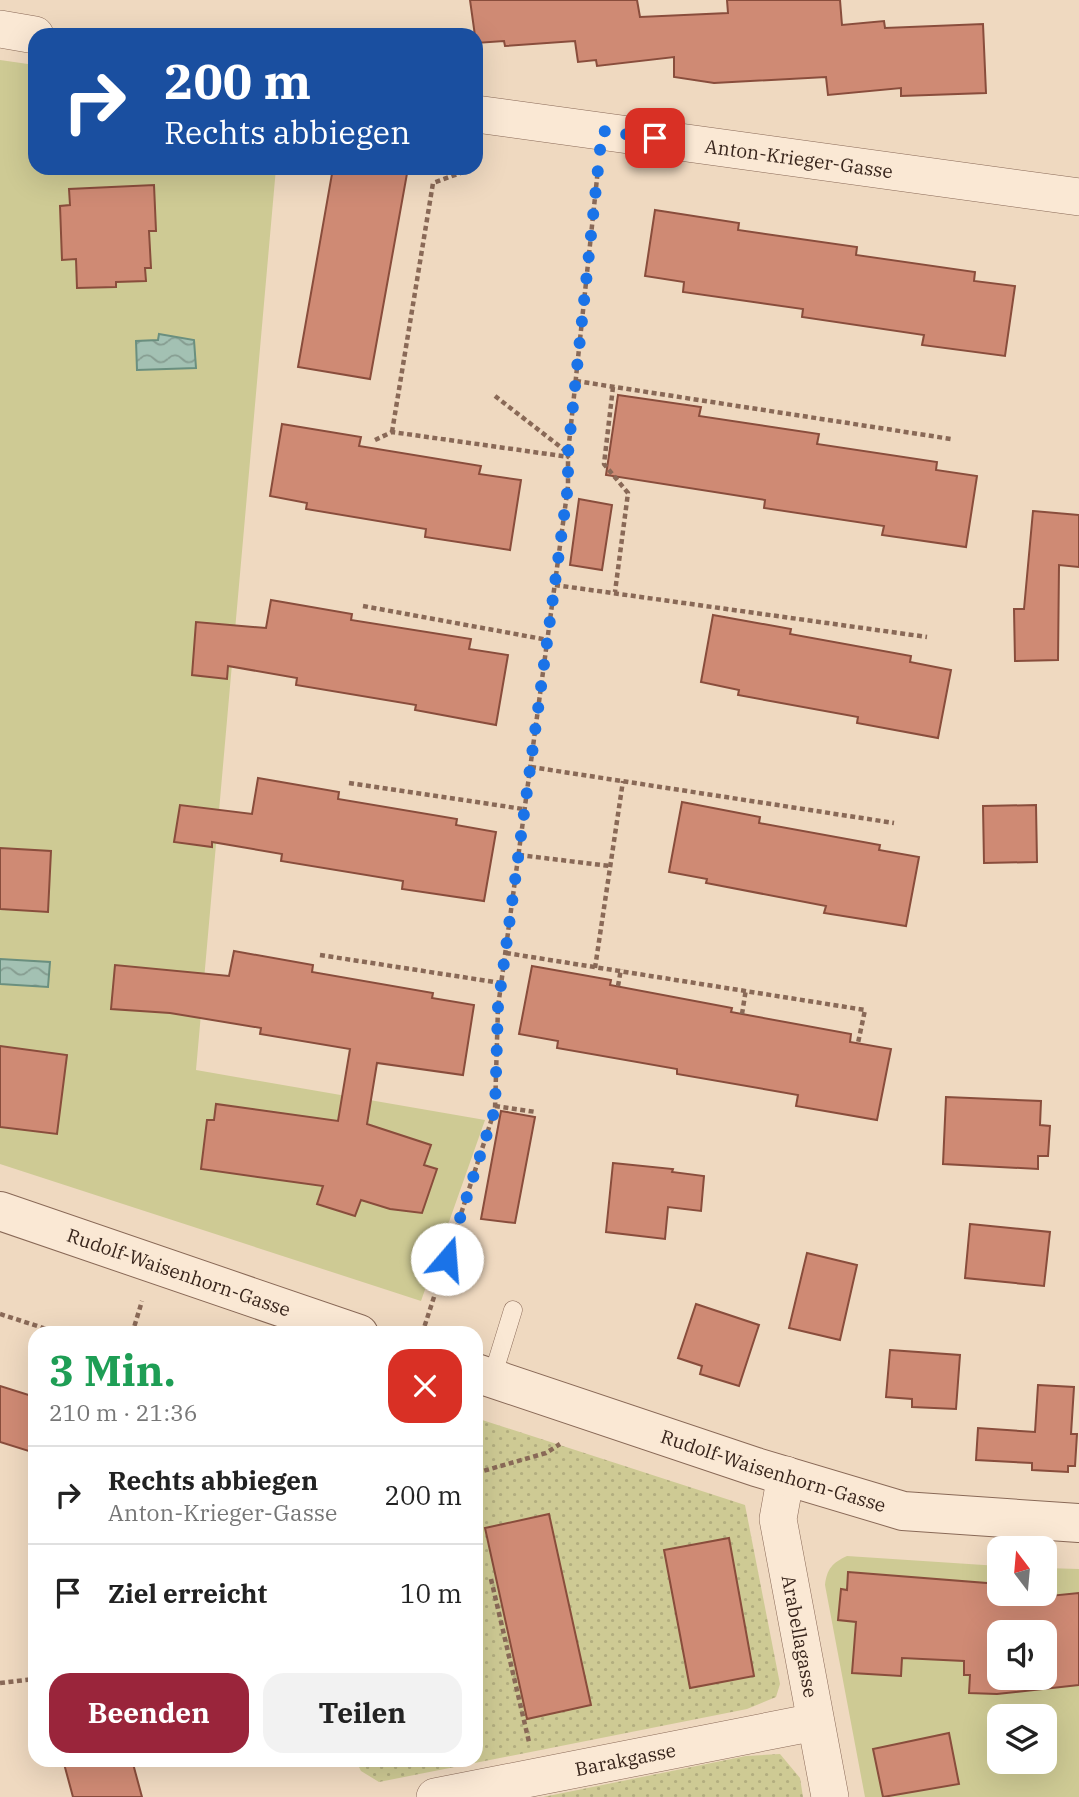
<!DOCTYPE html>
<html lang="de">
<meta charset="utf-8">
<style>
:root{--surface:#fff;--page:#f2f2f2;--text:#222;--muted:#767676;--line:#e0e0e0;--accent:#9a253b}
body{margin:0;font-family:"IBM Plex Serif",serif;background:var(--page);color:var(--text);height:100vh;display:flex;flex-direction:column;font-size:26px;white-space:nowrap}
*{box-sizing:border-box;margin:0}
p{font-size:23px;color:var(--muted)}
.icon{flex:none;width:38px;height:38px;fill:none;stroke:currentColor;stroke-width:2;stroke-linecap:round;stroke-linejoin:round}
.map{position:relative;flex:1;overflow:hidden}
.side{position:absolute;left:28px;top:1326px;width:455px;height:441px;display:flex;flex-direction:column;background:var(--surface);border-radius:21px;box-shadow:0 7px 28px #0002}
.side>*{flex:none}
.guide{position:absolute;left:28px;top:28px;width:455px;height:147px;border-radius:21px;box-shadow:0 7px 28px #0002;background:#1a4fa0;color:#fff;overflow:hidden}
.needle{width:46px;rotate:344deg}
.fabs{position:absolute;left:987px;top:1536px;display:grid;gap:14px}
.fabs a{display:grid;place-items:center;width:70px;height:70px;border-radius:14px;background:var(--surface);box-shadow:0 7px 28px #0002;font-size:35px}
.pin{position:absolute;display:grid;place-items:center;width:60px;height:60px;color:#fff;margin:-30px;border-radius:14px;box-shadow:0 4px 10px #0006}
.me{position:absolute;width:77px;margin:-38px;rotate:18deg;stroke-linejoin:round;filter:drop-shadow(0 0 5px #0008)}
.turn{display:flex;align-items:center;gap:24px;height:147px;padding:0 21px;font-size:32px}
.turn .icon{width:91px;height:91px;stroke-width:2.5}
.turn b{display:block;font-size:49px;line-height:60px}
.round{display:grid;place-items:center;flex:none;width:74px;height:74px;border-radius:21px;background:var(--page)}
.head{display:flex;align-items:center;justify-content:space-between;height:119px;padding:0 21px}
h1{font-size:42px;font-weight:800;line-height:52px;color:#1e9e55}
.button{display:flex;gap:14px;margin-top:auto;padding:14px 21px}
.button a{flex:1;height:80px;border-radius:21px;background:var(--accent);color:#fff;font-size:28px;font-weight:800;line-height:80px;text-align:center}
.button a+a{background:var(--page);color:var(--text)}
ul{padding:0;list-style:none}
li{display:flex;align-items:center;gap:21px;height:98px;padding:0 21px;border-top:2px solid var(--line)}
li div{flex:1}
li b{display:block;font-size:26px}
li em{font-style:normal}
.map>svg:first-child{display:block}
.grass{fill:url(#grass-dots)}
.green{fill:#ceca94;fill-rule:evenodd}
.water{fill:url(#water-waves);stroke:#6a8f7f;stroke-width:2}
.building{fill:#cf8a74;stroke:#894d3c;stroke-width:2;fill-rule:evenodd}
.lines{fill:none;stroke-linecap:round;stroke-linejoin:round}
.service-casing{stroke:#896957;stroke-width:19}
.minor-casing{stroke:#896957;stroke-width:38}
.tertiary-casing{stroke:#896957;stroke-width:40}
.path{stroke:#896957;stroke-width:4.5;stroke-dasharray:5 3.5;stroke-linecap:butt}
.service{stroke:#fae8d4;stroke-width:18}
.minor{stroke:#fae8d4;stroke-width:37}
.tertiary{stroke:#fae8d4;stroke-width:38}
.route{stroke:#1a73e8;stroke-width:12;stroke-dasharray:0 21.6}
.labels{text-anchor:middle;dominant-baseline:central;stroke-width:6;stroke-linejoin:round;paint-order:stroke}
.street-label{font-size:19px;fill:#38251c;stroke:#f6e4d0}
</style>
<div class="map">
<svg width="1079" height="1797" viewBox="0 0 1079 1797">
<defs>
<pattern id="grass-dots" width="8" height="8" patternUnits="userSpaceOnUse" patternTransform="scale(1.75)"><rect width="8" height="8" fill="#ceca94"/><path d="M2 2h.1M6 6h.1" fill="none" stroke="#b2ad7f" stroke-width="1.8" stroke-linecap="round"/></pattern>
<pattern id="water-waves" width="16" height="10" patternUnits="userSpaceOnUse" patternTransform="scale(1.75)"><rect width="16" height="10" fill="#a3c1b3"/><path d="M0 5q4-4 8 0t8 0" fill="none" stroke="#869d91"/></pattern>
</defs>
<rect width="100%" height="100%" fill="#efd9c0"/>
<g class="grass">
<path d="M 476,1418 L 745,1505 L 780,1684 L 776,1697 L 747,1709 L 379,1782 L 361,1771 L 356,1761 L 476,1760 Z"/>
<path d="M 780,1754 L 800,1778 L 803,1797 L 543,1797 L 746,1756 Z"/>
</g>
<g class="green">
<path d="M 0,60 L 35,65 L 35,168 L 276,168 L 196,1070 L 485,1120 L 421,1301 L 0,1164 Z"/>
<path d="M 847,1556 L 999,1566 L 999,1594 L 1045,1594 L 1045,1568 L 1079,1569 L 1079,1797 L 865,1797 L 825,1585 C 827,1569 832,1563 847,1556 ZM 999,1633 L 1045,1633 L 1045,1678 L 999,1678 ZM 999,1717 L 1045,1717 L 1045,1762 L 999,1762 Z"/>
</g>
<g class="water">
<path d="M 159,334 L 194,340 L 196,368 L 137,370 L 136,341 L 158,340 Z"/>
<path d="M 0,959 L 50,962 L 48,987 L 0,984 Z"/>
</g>
<g class="building">
<path d="M 470,0 L 637,0 L 640,17 L 728,13 L 727,0 L 840,0 L 842,25 L 884,21 L 885,28 L 983,24 L 986,93 L 901,96 L 901,88 L 828,95 L 826,77 L 714,83 L 674,77 L 674,57 L 597,66 L 596,60 L 578,62 L 575,41 L 505,46 L 504,41 L 476,43 Z"/>
<path d="M 333,168 L 408,168 L 370,379 L 298,367 Z"/>
<path d="M 154,185 L 156,231 L 149,231 L 151,268 L 145,268 L 146,281 L 116,282 L 116,287 L 77,288 L 76,259 L 62,260 L 60,206 L 70,205 L 69,189 Z"/>
<path d="M 655,210 L 739,223 L 738,230 L 857,247 L 856,255 L 975,272 L 974,281 L 1015,286 L 1005,356 L 922,345 L 924,335 L 802,317 L 803,309 L 683,292 L 684,282 L 645,276 Z"/>
<path d="M 618,395 L 701,407 L 699,416 L 819,434 L 817,444 L 937,462 L 936,470 L 977,476 L 966,547 L 882,535 L 884,526 L 764,508 L 765,500 L 606,475 Z"/>
<path d="M 282,424 L 361,437 L 359,446 L 481,466 L 479,474 L 521,480 L 510,550 L 425,537 L 426,529 L 306,509 L 307,503 L 270,496 Z"/>
<path d="M 579,499 L 612,505 L 602,570 L 570,565 Z"/>
<path d="M 1033,511 L 1079,515 L 1079,567 L 1059,565 L 1058,660 L 1015,661 L 1014,609 L 1024,609 Z"/>
<path d="M 271,600 L 352,614 L 351,620 L 471,639 L 469,649 L 508,655 L 496,725 L 415,710 L 416,705 L 296,685 L 297,678 L 228,666 L 227,679 L 192,675 L 196,622 L 266,628 Z"/>
<path d="M 713,615 L 791,629 L 790,634 L 911,656 L 910,662 L 951,670 L 938,738 L 857,723 L 858,717 L 738,695 L 739,690 L 701,682 Z"/>
<path d="M 258,778 L 339,792 L 338,799 L 457,819 L 456,825 L 496,832 L 484,901 L 402,889 L 403,881 L 281,861 L 282,854 L 212,842 L 212,847 L 174,842 L 180,805 L 252,814 Z"/>
<path d="M 682,802 L 760,817 L 759,823 L 880,845 L 879,850 L 919,857 L 906,926 L 824,913 L 826,906 L 706,883 L 707,879 L 669,872 Z"/>
<path d="M 1036,805 L 1037,862 L 984,863 L 983,806 Z"/>
<path d="M 0,848 L 51,851 L 48,912 L 0,909 Z"/>
<path d="M 234,951 L 313,965 L 312,972 L 433,993 L 432,998 L 474,1005 L 463,1075 L 377,1063 L 367,1124 L 431,1145 L 424,1165 L 437,1169 L 422,1213 L 390,1209 L 361,1200 L 355,1216 L 317,1204 L 323,1186 L 201,1169 L 207,1120 L 214,1120 L 216,1104 L 338,1121 L 350,1049 L 260,1034 L 261,1028 L 170,1013 L 111,1009 L 115,965 L 229,976 Z"/>
<path d="M 532,966 L 611,980 L 610,985 L 732,1008 L 731,1012 L 851,1034 L 850,1042 L 891,1049 L 877,1120 L 796,1106 L 798,1095 L 677,1074 L 677,1069 L 557,1048 L 558,1041 L 519,1034 Z"/>
<path d="M 0,1046 L 67,1055 L 57,1134 L 0,1127 Z"/>
<path d="M 946,1097 L 1041,1101 L 1040,1125 L 1050,1126 L 1048,1156 L 1038,1156 L 1038,1169 L 943,1164 Z"/>
<path d="M 501,1111 L 535,1117 L 515,1223 L 481,1219 Z"/>
<path d="M 613,1163 L 673,1169 L 672,1172 L 704,1176 L 701,1211 L 668,1207 L 665,1239 L 606,1232 Z"/>
<path d="M 970,1224 L 1050,1232 L 1044,1286 L 965,1278 Z"/>
<path d="M 807,1253 L 857,1265 L 840,1340 L 789,1328 Z"/>
<path d="M 696,1304 L 759,1325 L 739,1386 L 700,1374 L 702,1366 L 678,1358 Z"/>
<path d="M 890,1350 L 960,1355 L 956,1409 L 912,1407 L 912,1399 L 886,1397 Z"/>
<path d="M 1038,1385 L 1074,1387 L 1071,1434 L 1077,1434 L 1075,1466 L 1068,1466 L 1068,1472 L 1032,1470 L 1032,1463 L 976,1460 L 978,1428 L 1035,1432 Z"/>
<path d="M 0,1386 L 35,1397 L 35,1453 L 0,1442 Z"/>
<path d="M 549,1514 L 591,1705 L 527,1719 L 485,1528 Z"/>
<path d="M 729,1538 L 754,1676 L 690,1688 L 664,1550 Z"/>
<path d="M 848,1572 L 999,1584 L 999,1594 L 1050,1592 L 1050,1596 L 1079,1593 L 1079,1685 L 997,1694 L 969,1693 L 970,1675 L 964,1675 L 964,1661 L 902,1658 L 901,1676 L 852,1673 L 856,1622 L 838,1620 L 841,1589 L 847,1590 ZM 999,1633 L 1045,1633 L 1045,1678 L 999,1678 Z"/>
<path d="M 949,1733 L 959,1784 L 883,1797 L 873,1749 Z"/>
<path d="M 63,1760 L 132,1760 L 142,1797 L 73,1797 Z"/>
</g>
<g class="lines">
<defs>
<path id="service" d="M 492,1378 L 513,1310"/>
<g id="minor">
<path d="M 0,29 L 35,35"/>
<path id="s1" d="M 476,114 L 1079,197"/>
<path id="s2" d="M 786,1475 L 778,1519 L 830,1797"/>
<path id="s3" d="M 435,1797 L 815,1722"/>
</g>
<g id="tertiary">
<path id="s4" d="M 0,1211 L 359,1334"/>
<path id="s5" d="M 476,1373 L 756,1467 L 903,1511 L 1079,1523"/>
</g>
</defs>
<use href="#service" class="service-casing"/>
<use href="#minor" class="minor-casing"/>
<use href="#tertiary" class="tertiary-casing"/>
<g class="path">
<path d="M 576,381 L 951,439"/>
<path d="M 613,387 L 604,464 L 628,493 L 615,592"/>
<path d="M 495,396 L 567,452"/>
<path d="M 392,432 L 433,183 L 474,168"/>
<path d="M 375,440 L 392,432 L 569,457"/>
<path d="M 555,585 L 927,637"/>
<path d="M 363,606 L 548,640"/>
<path d="M 531,767 L 894,823"/>
<path d="M 349,783 L 523,809"/>
<path d="M 519,855 L 610,866"/>
<path d="M 506,953 L 865,1010 L 858,1043"/>
<path d="M 320,955 L 501,983"/>
<path d="M 595,968 L 623,781"/>
<path d="M 618,986 L 621,969"/>
<path d="M 742,1014 L 746,989"/>
<path d="M 495,1106 L 536,1112"/>
<path d="M 0,1314 L 62,1334"/>
<path d="M 132,1334 L 142,1301"/>
<path d="M 422,1334 L 495,1109 L 498,1007 L 568,486 L 568,453 L 598,169"/>
<path d="M 476,1473 L 546,1453 L 560,1444"/>
<path d="M 491,1579 L 529,1742"/>
<path d="M 0,1683 L 35,1679"/>
</g>
<use href="#service" class="service"/>
<use href="#minor" class="minor"/>
<use href="#tertiary" class="tertiary"/>
</g>
<g class="lines">
<path class="route" d="M 447,1259 L 495,1109 L 498,1007 L 568,486 L 568,453 L 602,131 L 655,138"/>
</g>
<g class="labels">
<g class="street-label">
<text stroke="none"><textPath href="#s1" startOffset="326">Anton-Krieger-Gasse</textPath></text>
<text stroke="none"><textPath href="#s4" startOffset="189">Rudolf-Waisenhorn-Gasse</textPath></text>
<text stroke="none"><textPath href="#s5" startOffset="313">Rudolf-Waisenhorn-Gasse</textPath></text>
<text stroke="none"><textPath href="#s2" startOffset="164">Arabellagasse</textPath></text>
<text stroke="none"><textPath href="#s3" startOffset="194">Barakgasse</textPath></text>
</g>
</g>
</svg>
<div class="fabs">
<a><svg class="needle" viewBox="-14 -14 28 28"><path d="M0-13l5 13h-10z" fill="#e53935"/><path d="M0 13l5-13h-10z" fill="#767676"/></svg></a>
<a><svg class="icon" aria-label="sound" viewBox="0 0 24 24"><path d="M4 9h4l5-4v14l-5-4H4zM17 9q2 3 0 6"/></svg></a>
<a><svg class="icon" aria-label="layers" viewBox="0 0 24 24"><path d="M12 4l9 5-9 5-9-5zM3 14l9 5 9-5"/></svg></a>
</div>
<div class="pin" style="left:655px;top:138px;background:#d93025"><svg class="icon" aria-label="arrive" viewBox="0 0 24 24"><path d="M6 21V4h12l-3 4 3 4H6"/></svg></div>
<svg class="me" style="left:447px;top:1259px" viewBox="-20 -20 40 40"><circle r="19" fill="#fff"/><path d="M0-13L10 11 0 6-10 11z" fill="#1a73e8"/></svg>
<div class="guide">
<div class="turn"><svg class="icon" aria-label="right" viewBox="0 0 24 24"><path d="M7 20v-9h11M14 6l5 5-5 5"/></svg><div><b>200 m</b>Rechts abbiegen</div></div>
</div>
<section class="side">
<div class="head"><div><h1>3 Min.</h1><p>210 m · 21:36</p></div><a class="round" style="background:#d93025;color:#fff"><svg class="icon" aria-label="close" viewBox="0 0 24 24"><path d="M6 6l12 12M18 6L6 18"/></svg></a></div>
<ul>
<li><svg class="icon" aria-label="right" viewBox="0 0 24 24"><path d="M7 20v-9h11M14 6l5 5-5 5"/></svg><div><b>Rechts abbiegen</b><p>Anton-Krieger-Gasse</p></div><em>200 m</em></li>
<li><svg class="icon" aria-label="arrive" viewBox="0 0 24 24"><path d="M6 21V4h12l-3 4 3 4H6"/></svg><div><b>Ziel erreicht</b></div><em>10 m</em></li>
</ul>
<div class="button"><a>Beenden</a><a>Teilen</a></div>
</section>
</div>
